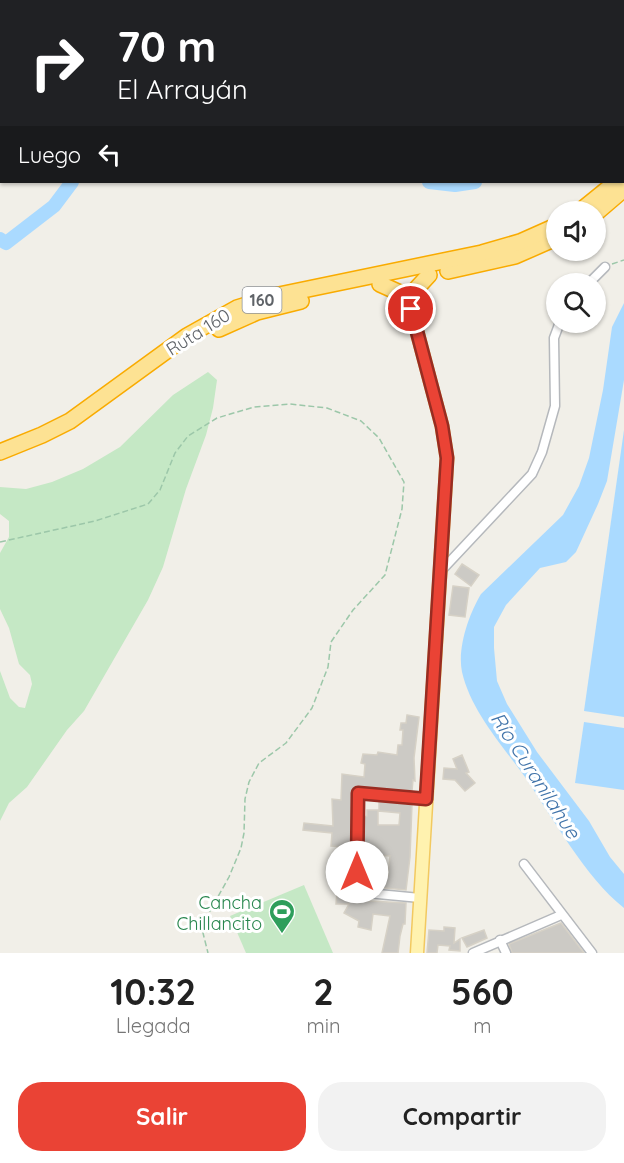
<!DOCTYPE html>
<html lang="es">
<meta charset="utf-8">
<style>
:root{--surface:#fff;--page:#f2f2f2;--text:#222;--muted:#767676;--accent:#ea4335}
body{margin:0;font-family:Quicksand,sans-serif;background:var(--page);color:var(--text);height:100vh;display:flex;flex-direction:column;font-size:22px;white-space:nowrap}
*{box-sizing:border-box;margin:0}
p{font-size:20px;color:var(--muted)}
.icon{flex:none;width:33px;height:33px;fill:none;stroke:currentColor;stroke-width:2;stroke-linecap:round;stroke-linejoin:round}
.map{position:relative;height:953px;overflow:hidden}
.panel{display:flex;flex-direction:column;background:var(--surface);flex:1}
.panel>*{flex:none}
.guide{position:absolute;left:0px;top:0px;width:624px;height:183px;box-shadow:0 2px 4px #0004;background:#202124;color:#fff;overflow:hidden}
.tools{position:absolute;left:546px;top:201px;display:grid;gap:12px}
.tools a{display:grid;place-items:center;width:60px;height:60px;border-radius:50%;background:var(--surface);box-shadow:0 2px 4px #0004;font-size:30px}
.pin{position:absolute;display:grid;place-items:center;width:51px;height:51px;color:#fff;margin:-26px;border:3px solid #fff;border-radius:50%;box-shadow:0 2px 6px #0007}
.me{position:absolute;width:66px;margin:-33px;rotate:0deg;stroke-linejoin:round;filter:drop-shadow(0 0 4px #0008)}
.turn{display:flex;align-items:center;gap:21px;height:126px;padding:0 18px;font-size:27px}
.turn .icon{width:78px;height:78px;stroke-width:2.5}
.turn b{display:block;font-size:42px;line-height:51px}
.then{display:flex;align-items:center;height:57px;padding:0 18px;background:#0003;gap:12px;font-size:22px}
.eta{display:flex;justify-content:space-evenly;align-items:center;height:102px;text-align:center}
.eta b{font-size:36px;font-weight:700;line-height:42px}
.action{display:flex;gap:12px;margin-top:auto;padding:12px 18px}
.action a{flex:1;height:69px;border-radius:24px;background:var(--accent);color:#fff;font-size:24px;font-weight:700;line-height:69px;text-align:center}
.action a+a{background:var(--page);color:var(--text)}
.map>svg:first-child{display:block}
.green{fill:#c5e8c5}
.water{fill:#aadaff}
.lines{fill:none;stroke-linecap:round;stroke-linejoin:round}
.river{stroke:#aadaff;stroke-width:14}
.building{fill:#cccac5;stroke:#d6d1c6;stroke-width:1.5;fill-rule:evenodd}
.minor-casing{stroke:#b5b8bc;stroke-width:11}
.primary-casing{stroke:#f2c960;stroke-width:15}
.motorway-casing{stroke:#f9ab00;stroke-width:18}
.path{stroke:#9cc7a9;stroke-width:1.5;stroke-dasharray:6 3;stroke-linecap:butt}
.minor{stroke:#fff;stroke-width:8}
.primary{stroke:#fff2af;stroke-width:12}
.motorway{stroke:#fde293;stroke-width:15}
.route-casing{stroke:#982c22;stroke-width:15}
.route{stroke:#ea4335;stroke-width:10}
.labels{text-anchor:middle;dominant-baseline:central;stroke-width:6;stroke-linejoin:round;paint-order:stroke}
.shield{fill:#fff;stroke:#8f9295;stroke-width:1.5}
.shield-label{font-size:16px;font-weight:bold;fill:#5f6368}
.street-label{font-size:18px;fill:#5f6368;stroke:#fff}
.leisure-label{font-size:18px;fill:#27864d;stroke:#fff;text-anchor:end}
.water-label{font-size:20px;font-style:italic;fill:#4174aa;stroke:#fff}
</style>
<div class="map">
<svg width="624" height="953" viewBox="0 0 624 953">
<rect width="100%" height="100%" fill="#f1efe8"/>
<g class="green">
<path d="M 208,372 L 217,380 L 213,408 L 206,435 L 186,489 L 163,567 L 148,600 L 84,711 L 67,730 L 27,787 L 9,803 L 0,821 L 0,671 L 10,698 L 19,707 L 25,708 L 32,684 L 30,675 L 19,664 L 9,628 L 0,609 L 0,553 L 9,537 L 9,521 L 0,514 L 0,487 L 26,489 L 52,482 L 83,469 L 120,447 L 173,395 Z"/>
<path d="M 304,885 L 333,953 L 246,953 L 230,916 Z"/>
</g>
<g class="water">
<path d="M 624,303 L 624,380 L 607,481 L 598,504 L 576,552 L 566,562 L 540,568 L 506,605 L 494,627 L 494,648 L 497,681 L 507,704 L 537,752 L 589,821 L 610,857 L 624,874 L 624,908 C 585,877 553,818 525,777 C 502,745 471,711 462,672 C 457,648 469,614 481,594 L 563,515 L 579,486 L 589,458 L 603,390 L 612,327 Z"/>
<path d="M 624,430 L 624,717 L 584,711 Z"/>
<path d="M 584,722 L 624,728 L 624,790 L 575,783 Z"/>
</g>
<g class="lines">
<g class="river">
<path d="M 34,2 L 35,0"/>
<path d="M 622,56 L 624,55"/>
<path d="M 0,73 L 2,70"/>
<path d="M 429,182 L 455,185 L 475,182"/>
<path d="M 0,239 L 6,243 L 54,206 L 72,182"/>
</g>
</g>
<g class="building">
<path d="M 462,564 L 479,575 L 471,586 L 455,574 Z"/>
<path d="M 453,586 L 469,588 L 465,617 L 449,615 Z"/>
<path d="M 407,715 L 419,717 L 414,758 L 415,781 L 413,780 L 412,791 L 355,787 L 352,793 L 351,885 L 340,884 L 338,873 L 340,862 L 342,863 L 344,847 L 331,846 L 332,833 L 303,830 L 304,823 L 333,826 L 332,799 L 341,800 L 342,774 L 364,777 L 365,764 L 361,763 L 363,754 L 377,755 L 378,752 L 397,755 L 398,745 L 402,745 L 403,730 L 400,730 L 401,723 L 406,723 Z"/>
<path d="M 462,755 L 469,772 L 466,773 L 475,783 L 465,791 L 455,780 L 443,779 L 444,768 L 457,769 L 453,759 Z"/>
<path d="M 379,801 L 412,804 L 410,857 L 406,890 L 365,886 L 364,817 L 367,816 L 367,810 L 378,810 L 378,825 L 399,825 L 400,813 L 379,811 ZM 377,855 L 390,856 L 388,876 L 377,875 Z"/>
<path d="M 337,891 L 369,901 L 406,903 L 405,924 L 403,924 L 400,936 L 398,953 L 382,953 L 390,916 L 373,914 L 371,930 L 358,927 L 359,921 L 344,913 L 349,904 L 336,904 Z"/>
<path d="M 561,923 L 584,953 L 512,953 L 509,944 Z"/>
<path d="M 444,927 L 455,928 L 454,943 L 460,939 L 460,951 L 449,950 L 450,946 L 438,945 L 437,953 L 427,953 L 429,930 L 444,931 Z"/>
<path d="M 484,930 L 487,938 L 467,947 L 462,938 Z"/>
</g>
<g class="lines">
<defs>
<g id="minor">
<path d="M 588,284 L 605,267"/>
<path d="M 441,571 L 532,474 L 542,452 L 555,406 L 554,338 L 560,322"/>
<path d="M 524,864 L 592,953"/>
<path d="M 420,898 L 357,892 L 358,793 L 426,799"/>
<path d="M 500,940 L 506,953"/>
<path d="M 473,953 L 561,915"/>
</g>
<path id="primary" d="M 411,309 L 442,426 L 447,458 L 417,953"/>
<g id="motorway">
<path d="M 579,212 L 616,182"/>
<path d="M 596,213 L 624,189"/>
<path d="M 448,271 L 515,256 L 556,238"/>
<path d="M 380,284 L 400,293 L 411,309"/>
<path d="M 411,309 L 417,288 L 429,275"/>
<path d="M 219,329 L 257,312 L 301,301"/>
<path d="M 0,452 L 42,435 L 70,421 L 187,336 L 237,308 L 279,295 L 482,253 L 520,242 L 556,226"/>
</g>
</defs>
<use href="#minor" class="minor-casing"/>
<use href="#primary" class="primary-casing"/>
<use href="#motorway" class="motorway-casing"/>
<g class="path">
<path d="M 612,264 L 624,260"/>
<path d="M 0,542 L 95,521 L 148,504 L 160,490 L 175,453 L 188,436 L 217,418 L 254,407 L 290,404 L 327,408 L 361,421 L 379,438 L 404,482 L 402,509 L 385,575 L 353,610 L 331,642 L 328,667 L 312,708 L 286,743 L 259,763 L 249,782 L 245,799 L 244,833 L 241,848 L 229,877 L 206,918 L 203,933 L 208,953"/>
</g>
<use href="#minor" class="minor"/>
<use href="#primary" class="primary"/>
<use href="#motorway" class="motorway"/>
</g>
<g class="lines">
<defs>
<path id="route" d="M 357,872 L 358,793 L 426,799 L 447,458 L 442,426 L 411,309"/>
</defs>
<use href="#route" class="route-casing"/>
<use href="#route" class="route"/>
</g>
<defs>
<symbol id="stadium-pin" viewBox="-11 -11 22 30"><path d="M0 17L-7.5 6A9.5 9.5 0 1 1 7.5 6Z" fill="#2e9e5b" stroke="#fff"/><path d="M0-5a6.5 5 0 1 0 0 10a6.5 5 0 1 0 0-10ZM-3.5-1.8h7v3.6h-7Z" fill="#fff"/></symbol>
</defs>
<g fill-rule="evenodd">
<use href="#stadium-pin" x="267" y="897" width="30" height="40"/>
</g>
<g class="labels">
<rect class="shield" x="242.5" y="287" width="39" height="26" rx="4.5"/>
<g class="shield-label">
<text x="262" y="300">160</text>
</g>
<g class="street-label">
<text transform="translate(198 332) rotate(-32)">Ruta 160</text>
</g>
<g class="leisure-label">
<text x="262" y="902">Cancha<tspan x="262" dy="21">Chillancito</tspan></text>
</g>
<g class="water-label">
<text transform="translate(536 775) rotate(57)">Río Curanilahue</text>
</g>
</g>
</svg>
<div class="tools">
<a><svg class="icon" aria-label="sound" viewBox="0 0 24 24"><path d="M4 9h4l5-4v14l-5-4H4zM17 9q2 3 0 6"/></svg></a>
<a><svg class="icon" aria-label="search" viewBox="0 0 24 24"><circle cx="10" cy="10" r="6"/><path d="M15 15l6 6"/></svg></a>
</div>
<div class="pin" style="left:411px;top:309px;background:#d93025"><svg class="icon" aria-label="arrive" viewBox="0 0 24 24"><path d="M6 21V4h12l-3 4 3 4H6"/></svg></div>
<svg class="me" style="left:357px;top:872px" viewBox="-20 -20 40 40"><circle r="19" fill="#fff"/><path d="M0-13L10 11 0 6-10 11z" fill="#ea4335"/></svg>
<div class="guide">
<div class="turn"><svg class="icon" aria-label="right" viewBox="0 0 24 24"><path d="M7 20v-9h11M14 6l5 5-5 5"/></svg><div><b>70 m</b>El Arrayán</div></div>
<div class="then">Luego<svg class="icon" aria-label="left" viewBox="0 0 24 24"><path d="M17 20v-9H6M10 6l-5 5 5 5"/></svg></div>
</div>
</div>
<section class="panel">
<div class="eta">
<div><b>10:32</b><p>Llegada</p></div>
<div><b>2</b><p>min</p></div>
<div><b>560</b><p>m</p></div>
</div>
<div class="action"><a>Salir</a><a>Compartir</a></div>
</section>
